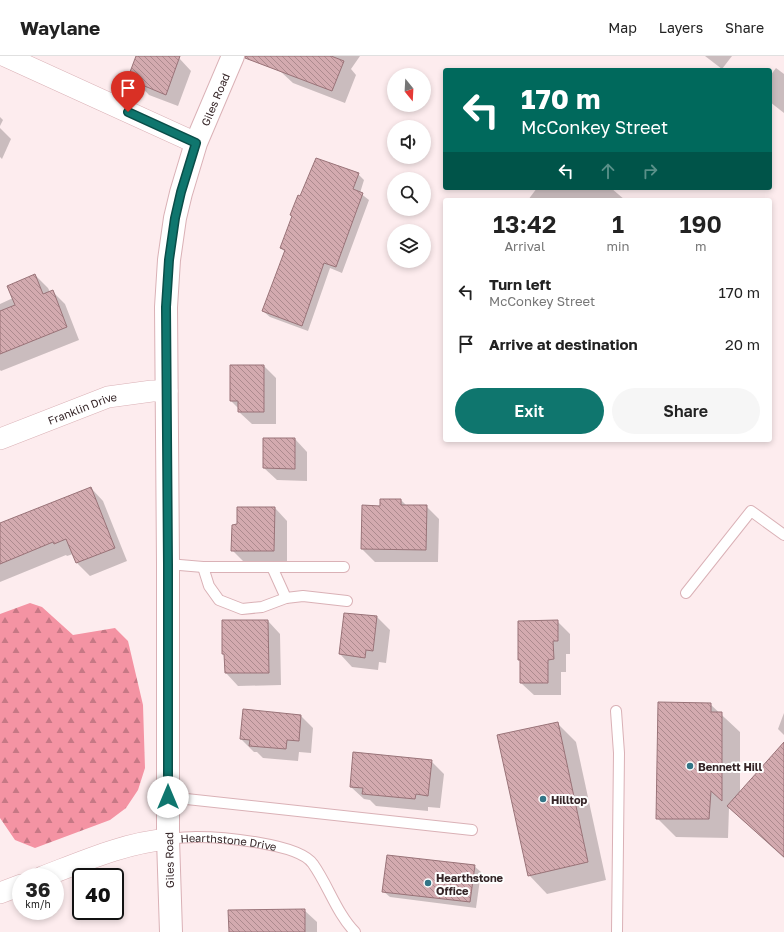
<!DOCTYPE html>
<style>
:root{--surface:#fff;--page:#f6f6f6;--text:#222;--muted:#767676;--line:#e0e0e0;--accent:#0f766e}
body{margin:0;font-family:"Golos Text",sans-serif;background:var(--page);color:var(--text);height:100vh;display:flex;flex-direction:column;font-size:15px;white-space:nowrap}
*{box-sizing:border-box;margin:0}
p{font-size:13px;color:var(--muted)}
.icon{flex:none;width:22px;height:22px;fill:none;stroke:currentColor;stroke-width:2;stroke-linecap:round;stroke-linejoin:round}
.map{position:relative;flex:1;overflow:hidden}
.side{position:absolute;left:443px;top:142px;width:329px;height:244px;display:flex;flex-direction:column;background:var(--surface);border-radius:4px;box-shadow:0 2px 6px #0003}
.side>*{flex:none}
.hud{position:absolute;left:443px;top:12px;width:329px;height:122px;border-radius:4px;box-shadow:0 2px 6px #0003;background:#00695c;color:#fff;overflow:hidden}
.needle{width:26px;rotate:162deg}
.fabs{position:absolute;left:387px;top:12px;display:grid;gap:8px}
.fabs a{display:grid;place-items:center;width:44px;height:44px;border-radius:50%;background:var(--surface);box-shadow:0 2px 6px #0003;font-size:20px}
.speed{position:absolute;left:12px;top:812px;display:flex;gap:8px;font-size:20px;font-weight:700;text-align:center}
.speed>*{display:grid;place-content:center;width:52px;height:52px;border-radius:50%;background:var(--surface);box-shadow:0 2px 6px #0003;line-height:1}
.speed small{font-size:10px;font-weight:400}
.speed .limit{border:2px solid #111;border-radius:6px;background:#fff;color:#111}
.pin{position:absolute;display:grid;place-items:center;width:34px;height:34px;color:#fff;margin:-41px -17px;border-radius:50% 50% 50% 0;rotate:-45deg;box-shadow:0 0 4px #0007}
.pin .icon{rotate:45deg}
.me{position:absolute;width:44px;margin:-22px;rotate:0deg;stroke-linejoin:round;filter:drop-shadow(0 0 3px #0008)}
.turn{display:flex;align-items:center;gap:14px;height:84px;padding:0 12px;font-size:18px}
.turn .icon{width:52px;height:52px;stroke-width:2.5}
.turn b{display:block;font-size:28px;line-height:34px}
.lanes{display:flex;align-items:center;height:38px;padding:0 12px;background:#0003;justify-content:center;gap:20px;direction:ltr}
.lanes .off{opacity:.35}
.eta{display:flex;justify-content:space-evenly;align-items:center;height:68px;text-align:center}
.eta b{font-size:24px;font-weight:600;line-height:28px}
.button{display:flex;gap:8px;margin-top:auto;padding:8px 12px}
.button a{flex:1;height:46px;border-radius:24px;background:var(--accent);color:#fff;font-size:16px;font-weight:600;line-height:46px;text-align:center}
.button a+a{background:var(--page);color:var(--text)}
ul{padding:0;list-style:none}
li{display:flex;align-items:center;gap:12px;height:52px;padding:0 12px}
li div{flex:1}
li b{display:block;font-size:15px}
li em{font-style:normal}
header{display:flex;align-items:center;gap:24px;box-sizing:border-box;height:56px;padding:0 20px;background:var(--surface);border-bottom:1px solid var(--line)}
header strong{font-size:19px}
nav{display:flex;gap:22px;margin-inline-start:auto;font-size:14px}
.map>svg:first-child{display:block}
.forest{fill:url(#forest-firs)}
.shadow{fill:#0003}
.building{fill:url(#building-back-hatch);stroke:#997378}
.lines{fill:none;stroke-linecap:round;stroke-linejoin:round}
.lane-casing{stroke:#dab1b6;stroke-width:12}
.street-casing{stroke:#dab1b6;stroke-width:22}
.secondary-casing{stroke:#dab1b6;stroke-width:24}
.lane{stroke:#fff;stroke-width:10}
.street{stroke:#fff;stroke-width:21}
.secondary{stroke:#fff;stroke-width:22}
.route-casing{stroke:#0a4d48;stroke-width:10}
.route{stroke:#0f766e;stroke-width:7}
.poi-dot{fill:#337587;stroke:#fefefe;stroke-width:1.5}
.labels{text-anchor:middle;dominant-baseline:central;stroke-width:4;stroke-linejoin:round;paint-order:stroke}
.street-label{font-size:11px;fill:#352527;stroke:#fefefe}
.poi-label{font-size:11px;font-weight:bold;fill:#352527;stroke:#fefefe;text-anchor:start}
</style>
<header>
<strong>Waylane</strong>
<nav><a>Map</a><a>Layers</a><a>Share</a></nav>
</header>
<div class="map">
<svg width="784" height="876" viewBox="0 0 784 876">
<defs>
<pattern id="forest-firs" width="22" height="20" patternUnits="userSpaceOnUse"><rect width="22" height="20" fill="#f493a3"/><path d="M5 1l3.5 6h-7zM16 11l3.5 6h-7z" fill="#c67885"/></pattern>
<pattern id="building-back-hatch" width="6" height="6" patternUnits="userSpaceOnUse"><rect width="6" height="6" fill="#d3aaaf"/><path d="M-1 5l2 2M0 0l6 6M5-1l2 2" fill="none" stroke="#ac8a8e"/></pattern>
</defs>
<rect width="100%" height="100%" fill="#fdecee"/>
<path class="forest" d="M 30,547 L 42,551 L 73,579 L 115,572 L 128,585 L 143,649 L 145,712 L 138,734 L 126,752 L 110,764 L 35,792 L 15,784 L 0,762 L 0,558 Z"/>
<g class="shadow">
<path d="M 137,0 L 173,0 L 179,2 L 191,15 L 178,50 L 149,39 L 137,26 L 138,23 L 131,15 Z"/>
<path d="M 277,0 L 360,0 L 351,13 L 356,19 L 345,47 L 293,27 L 280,15 Z"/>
<path d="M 705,0 L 732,0 L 722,13 Z"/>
<path d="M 776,12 L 784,18 L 784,57 L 770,46 L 770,20 Z"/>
<path d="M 0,61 L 3,64 L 0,70 Z"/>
<path d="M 0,72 L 11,83 L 2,103 L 0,101 Z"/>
<path d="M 358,118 L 364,124 L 360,137 L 369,144 L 342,217 L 330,212 L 308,275 L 270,261 L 263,255 L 285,196 L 281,192 L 301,141 Z"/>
<path d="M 537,132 L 611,132 L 625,144 L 528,144 Z"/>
<path d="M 35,219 L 48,232 L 50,236 L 52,235 L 65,248 L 79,284 L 1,315 L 0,314 L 0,248 L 13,242 Z"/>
<path d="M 264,310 L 276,322 L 276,368 L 252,368 L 239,356 L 239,353 L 231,345 Z"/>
<path d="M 295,383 L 307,396 L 307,425 L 277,424 L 264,412 Z"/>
<path d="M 91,432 L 103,445 L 127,505 L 90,520 L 77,507 L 73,498 L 67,500 L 66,499 L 0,526 L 0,468 Z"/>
<path d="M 401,444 L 407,450 L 426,450 L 439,463 L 438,506 L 375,506 L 362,493 L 381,451 Z"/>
<path d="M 275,452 L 287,465 L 287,507 L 245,507 L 232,494 L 238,469 Z"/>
<path d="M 345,558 L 377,561 L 390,574 L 386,607 L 379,606 L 378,614 L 352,611 L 340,598 Z"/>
<path d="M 268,565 L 280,578 L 281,629 L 238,630 L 226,617 L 225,600 L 223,598 Z"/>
<path d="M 557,565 L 570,578 L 570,598 L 566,598 L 566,616 L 561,616 L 561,639 L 534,639 L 521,627 L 521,606 L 519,603 Z"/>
<path d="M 710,648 L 740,676 L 740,737 L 784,714 L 784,802 L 729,752 L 728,782 L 676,781 L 657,762 Z"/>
<path d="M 784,657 L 784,679 L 778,673 Z"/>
<path d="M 301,660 L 313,672 L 311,697 L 299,696 L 298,705 L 263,702 L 257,696 L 254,696 L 241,683 Z"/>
<path d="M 557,667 L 576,686 L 606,824 L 547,838 L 529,819 Z"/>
<path d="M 431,705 L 444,718 L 440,752 L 428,751 L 428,755 L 376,750 L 370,744 L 364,743 L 351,731 Z"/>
<path d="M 474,810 L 481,816 L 476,852 L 390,841 L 383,835 Z"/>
<path d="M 304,854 L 317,866 L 317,876 L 230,876 Z"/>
</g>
<g class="building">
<path d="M 136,0 L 180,0 L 166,39 L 135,26 L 138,19 L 130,16 Z"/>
<path d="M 245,0 L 331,0 L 344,5 L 332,35 L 245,2 Z"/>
<path d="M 316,102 L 359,117 L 353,133 L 363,137 L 336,211 L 324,207 L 302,270 L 262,255 L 285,194 L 280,192 L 292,160 L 290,159 L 298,139 L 300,140 Z"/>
<path d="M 35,218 L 43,238 L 53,234 L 67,271 L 0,298 L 0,255 L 15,249 L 7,230 Z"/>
<path d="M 230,309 L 264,309 L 264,356 L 238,356 L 238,345 L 230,345 Z"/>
<path d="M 263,382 L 295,382 L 295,413 L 263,412 Z"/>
<path d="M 91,431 L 115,492 L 76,507 L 66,483 L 54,488 L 53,486 L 0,508 L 0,467 Z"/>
<path d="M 380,443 L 401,443 L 401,449 L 427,449 L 426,494 L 361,493 L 362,449 L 380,450 Z"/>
<path d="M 237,451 L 275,451 L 274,495 L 231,495 L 232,469 L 237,468 Z"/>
<path d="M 344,557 L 377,560 L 373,595 L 366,594 L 365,602 L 339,598 Z"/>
<path d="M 222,564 L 268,564 L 269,617 L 225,617 L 224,598 L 222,598 Z"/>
<path d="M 558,564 L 558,585 L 553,585 L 554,603 L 548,604 L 548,627 L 520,627 L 520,604 L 518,604 L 518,565 Z"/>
<path d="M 658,646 L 711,647 L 711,656 L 722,656 L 722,745 L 711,735 L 709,763 L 656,763 Z"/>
<path d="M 243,653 L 301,659 L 299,685 L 287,684 L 286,693 L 249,690 L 250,684 L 240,683 Z"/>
<path d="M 558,666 L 588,806 L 528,820 L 497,679 Z"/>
<path d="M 784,686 L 784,801 L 727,750 Z"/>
<path d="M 353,696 L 432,704 L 428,740 L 416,738 L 415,743 L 362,738 L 363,732 L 350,731 Z"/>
<path d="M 387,799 L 475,809 L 470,846 L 382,836 Z"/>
<path d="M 305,853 L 305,876 L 229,876 L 228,854 Z"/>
</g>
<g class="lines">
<defs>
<g id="lane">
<path d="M 168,508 L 203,511 L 344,511"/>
<path d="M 203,511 L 209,530 L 219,544 L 242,553 L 262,551 L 286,542 L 303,540 L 347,545"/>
<path d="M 272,511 L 286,542"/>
<path d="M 686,537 L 751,455 L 784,479"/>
<path d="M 616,655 L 619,697 L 617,876"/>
<path d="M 168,741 L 472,774"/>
<path id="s1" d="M 168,783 C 177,782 186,781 196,781 C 220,781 299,787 313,808 C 328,829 337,858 355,876"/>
</g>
<g id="street">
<path d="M 5,0 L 196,87"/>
<path id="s2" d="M 0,383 L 108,341 L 152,335 L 167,335"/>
<path d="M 42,821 C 84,805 124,787 168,783"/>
<path d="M 0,837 L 21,829"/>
</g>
<g id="secondary">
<path id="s3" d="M 171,876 L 168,783 L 168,508 L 166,251 L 169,204 L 175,162 L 181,137 L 196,87 L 233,0"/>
</g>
</defs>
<use href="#lane" class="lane-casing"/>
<use href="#street" class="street-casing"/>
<use href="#secondary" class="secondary-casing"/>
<use href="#lane" class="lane"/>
<use href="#street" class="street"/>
<use href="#secondary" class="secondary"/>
</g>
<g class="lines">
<defs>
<path id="route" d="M 128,56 L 196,87 L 181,136 L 175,162 L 169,204 L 166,251 L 168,508 L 168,741"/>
</defs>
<use href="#route" class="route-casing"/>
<use href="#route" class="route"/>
</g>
<g class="poi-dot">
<circle cx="690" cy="710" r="4"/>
<circle cx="543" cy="743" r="4"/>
<circle cx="428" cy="827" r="4"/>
</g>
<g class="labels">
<g class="street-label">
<text stroke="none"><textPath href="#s3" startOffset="840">Giles Road</textPath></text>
<text stroke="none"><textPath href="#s2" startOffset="88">Franklin Drive</textPath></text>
<text stroke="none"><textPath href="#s1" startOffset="61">Hearthstone Drive</textPath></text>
<text transform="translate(169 804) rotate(-91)">Giles Road</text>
</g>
<g class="poi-label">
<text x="698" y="710">Bennett Hill</text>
<text x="551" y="743">Hilltop</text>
<text x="436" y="821">Hearthstone<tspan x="436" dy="13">Office</tspan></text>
</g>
</g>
</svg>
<div class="fabs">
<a><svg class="needle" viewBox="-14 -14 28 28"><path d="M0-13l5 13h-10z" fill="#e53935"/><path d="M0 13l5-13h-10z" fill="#767676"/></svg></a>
<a><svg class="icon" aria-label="sound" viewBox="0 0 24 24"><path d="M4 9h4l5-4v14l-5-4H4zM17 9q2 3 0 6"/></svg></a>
<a><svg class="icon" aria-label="search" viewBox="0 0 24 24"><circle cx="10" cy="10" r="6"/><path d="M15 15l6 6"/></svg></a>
<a><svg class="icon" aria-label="layers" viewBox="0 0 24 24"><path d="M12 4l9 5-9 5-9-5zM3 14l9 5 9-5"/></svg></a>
</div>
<div class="speed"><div>36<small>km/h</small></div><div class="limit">40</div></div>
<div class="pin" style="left:128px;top:56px;background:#d93025"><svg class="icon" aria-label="arrive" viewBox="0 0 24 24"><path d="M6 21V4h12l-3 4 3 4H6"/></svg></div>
<svg class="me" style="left:168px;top:741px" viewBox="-20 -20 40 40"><circle r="19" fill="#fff"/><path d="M0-13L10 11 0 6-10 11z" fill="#0f766e"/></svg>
<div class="hud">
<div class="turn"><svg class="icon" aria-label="left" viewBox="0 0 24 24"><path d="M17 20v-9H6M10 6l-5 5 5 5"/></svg><div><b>170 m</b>McConkey Street</div></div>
<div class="lanes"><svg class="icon" aria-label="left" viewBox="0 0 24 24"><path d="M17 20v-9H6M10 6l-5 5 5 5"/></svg><svg class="icon off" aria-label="ahead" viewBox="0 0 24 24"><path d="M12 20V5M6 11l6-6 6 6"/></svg><svg class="icon off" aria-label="right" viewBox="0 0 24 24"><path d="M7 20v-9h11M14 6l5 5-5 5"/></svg></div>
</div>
<section class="side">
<div class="eta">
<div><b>13:42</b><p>Arrival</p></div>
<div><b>1</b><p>min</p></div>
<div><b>190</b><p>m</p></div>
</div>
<ul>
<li><svg class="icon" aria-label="left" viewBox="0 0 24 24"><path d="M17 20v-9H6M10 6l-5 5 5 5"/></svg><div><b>Turn left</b><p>McConkey Street</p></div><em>170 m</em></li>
<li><svg class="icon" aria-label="arrive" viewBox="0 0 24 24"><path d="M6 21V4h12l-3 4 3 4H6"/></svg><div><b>Arrive at destination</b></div><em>20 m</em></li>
</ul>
<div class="button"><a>Exit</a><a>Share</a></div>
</section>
</div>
